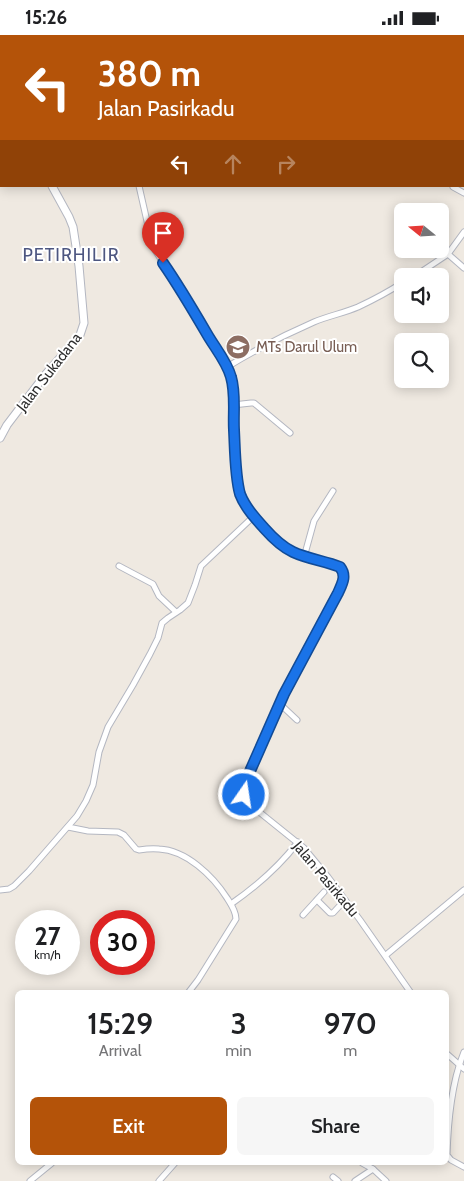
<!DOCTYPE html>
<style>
:root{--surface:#fff;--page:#f6f6f6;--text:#202124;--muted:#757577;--accent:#b45309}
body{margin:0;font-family:Cabin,sans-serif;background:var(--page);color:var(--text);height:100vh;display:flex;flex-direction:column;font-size:19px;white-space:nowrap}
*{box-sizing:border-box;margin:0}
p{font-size:16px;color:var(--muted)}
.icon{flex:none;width:28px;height:28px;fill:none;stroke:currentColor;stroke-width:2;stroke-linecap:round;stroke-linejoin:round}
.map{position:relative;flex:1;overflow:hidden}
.details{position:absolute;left:15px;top:955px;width:434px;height:175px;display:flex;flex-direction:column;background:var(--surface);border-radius:8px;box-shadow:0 2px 12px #0003}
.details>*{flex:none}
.guide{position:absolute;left:0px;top:0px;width:465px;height:152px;box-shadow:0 2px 12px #0003;background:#b45309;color:#fff;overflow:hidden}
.needle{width:32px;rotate:288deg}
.controls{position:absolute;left:394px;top:168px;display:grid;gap:10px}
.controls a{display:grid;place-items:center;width:55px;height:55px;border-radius:8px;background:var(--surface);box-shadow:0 2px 12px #0003;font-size:25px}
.speed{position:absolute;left:15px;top:875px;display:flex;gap:10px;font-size:25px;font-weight:700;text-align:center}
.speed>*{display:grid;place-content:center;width:65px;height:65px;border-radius:50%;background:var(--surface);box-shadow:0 2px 12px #0003;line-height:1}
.speed small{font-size:12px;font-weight:400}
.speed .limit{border:8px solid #d22;background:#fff;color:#111}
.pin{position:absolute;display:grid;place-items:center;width:42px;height:42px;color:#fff;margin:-51px -21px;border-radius:50% 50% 50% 0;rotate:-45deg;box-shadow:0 0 5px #0007}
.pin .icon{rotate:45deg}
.me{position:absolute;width:55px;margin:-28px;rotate:13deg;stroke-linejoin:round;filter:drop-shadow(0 0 4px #0008)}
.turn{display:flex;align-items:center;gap:18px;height:105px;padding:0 15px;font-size:22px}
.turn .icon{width:65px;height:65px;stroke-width:2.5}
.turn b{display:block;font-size:35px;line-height:42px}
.lanes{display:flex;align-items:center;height:48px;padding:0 15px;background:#0003;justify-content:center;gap:25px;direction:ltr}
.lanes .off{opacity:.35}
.eta{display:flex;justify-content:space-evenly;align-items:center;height:85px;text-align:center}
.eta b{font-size:30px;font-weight:600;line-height:35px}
.button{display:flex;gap:10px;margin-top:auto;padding:10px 15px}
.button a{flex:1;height:58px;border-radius:8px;background:var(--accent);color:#fff;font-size:20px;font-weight:600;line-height:58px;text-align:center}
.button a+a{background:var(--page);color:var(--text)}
.status{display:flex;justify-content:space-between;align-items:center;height:35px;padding:0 25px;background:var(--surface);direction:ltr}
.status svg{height:14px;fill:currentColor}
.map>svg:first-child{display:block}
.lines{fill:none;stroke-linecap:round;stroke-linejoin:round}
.stream{stroke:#75cff0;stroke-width:1}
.street-casing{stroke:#b4b7c1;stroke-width:7}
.secondary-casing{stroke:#b4b7c1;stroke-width:9}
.street{stroke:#fff;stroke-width:5}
.secondary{stroke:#fff;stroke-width:7}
.route-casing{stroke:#114b97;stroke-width:12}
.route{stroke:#1a73e8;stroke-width:9}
.labels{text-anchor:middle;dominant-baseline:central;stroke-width:4;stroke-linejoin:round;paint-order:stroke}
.education-label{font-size:15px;fill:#785e54;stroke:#fff;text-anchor:start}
.street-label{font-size:15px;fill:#2e2e2e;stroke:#fff}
.quarter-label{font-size:18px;letter-spacing:1px;fill:#4d5680;stroke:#fff}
</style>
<div class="status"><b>15:26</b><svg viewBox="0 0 49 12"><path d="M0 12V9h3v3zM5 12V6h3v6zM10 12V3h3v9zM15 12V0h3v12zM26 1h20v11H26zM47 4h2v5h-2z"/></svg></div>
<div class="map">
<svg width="464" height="1146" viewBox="0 0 464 1146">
<rect width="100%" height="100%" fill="#efe9e1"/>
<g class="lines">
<g class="stream">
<path d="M 192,0 L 193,1"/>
<path d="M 278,0 L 278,1"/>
<path d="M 177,1 L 179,0"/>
<path d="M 0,47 L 1,47"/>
</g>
<defs>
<g id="street">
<path d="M 0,68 L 1,69"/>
<path d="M 139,151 L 149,195 L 155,215 L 190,269 L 206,299 L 227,332 L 230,339 L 232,351 L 237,436 L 240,460 L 246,470 L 254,481 L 270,499 L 284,512 L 293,517 L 303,521 L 340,532 C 347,541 342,549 338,558 L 284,659 L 247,743 L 244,753 L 244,760 L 248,766 L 253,772 L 304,813 L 328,842 L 360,885 L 411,958"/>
<path d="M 453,152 L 464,158"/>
<path d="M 448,219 L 464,233"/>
<path d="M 415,241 L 448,219 L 464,197"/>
<path d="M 227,332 C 255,315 284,300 314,287 C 328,281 344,278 358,272 C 373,265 388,257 402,248"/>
<path d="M 233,370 L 251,368 L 254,368 L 290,398"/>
<path d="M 303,521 L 306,515 L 314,486 L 333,456"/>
<path d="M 119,531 L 153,549 L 159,561 L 176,577"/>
<path d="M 280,669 L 297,685"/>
<path d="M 68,792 L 88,796 L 118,797 L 124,800 L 136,814 L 139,815 C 145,814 152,813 159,814 C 186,815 213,841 227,863 C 231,869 236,876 236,884 L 198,945 L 188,958"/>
<path d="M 0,855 L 9,854 L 14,851 L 29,836 L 77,781 L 86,766 L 93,750 L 99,717 L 108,692 L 133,650 L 150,619 L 158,603 L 162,588 L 168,583 L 180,575 L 188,568 L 195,550 L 201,531 L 254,481"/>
<path d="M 317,865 L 330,878 L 333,878 L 345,865"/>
<path d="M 231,869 C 257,851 278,833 298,807"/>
<path d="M 303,880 L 324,857"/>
<path d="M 386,920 L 464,855"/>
<path d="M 464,1017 C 451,1049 448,1086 447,1120 L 451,1125 L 464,1132"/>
<path d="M 446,1018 L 464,1034"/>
<path d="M 362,1128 L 373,1134"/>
<path d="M 333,1142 L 338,1146"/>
<path d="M 30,1146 L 52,1128"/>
<path d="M 159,1146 L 175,1128"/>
<path d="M 355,1146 L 373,1134 L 386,1146"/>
</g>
<g id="secondary">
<path d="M 31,0 L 31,1"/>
<path d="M 0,403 L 7,390 L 45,340 L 80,300 L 84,288 L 79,231 L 73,192 L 69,182 L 52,151"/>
</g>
</defs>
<use href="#street" class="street-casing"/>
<use href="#secondary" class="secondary-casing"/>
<use href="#street" class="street"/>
<use href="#secondary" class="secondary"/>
</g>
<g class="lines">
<defs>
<path id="route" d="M 163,228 C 179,251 193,275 207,299 C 215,313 227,327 231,342 C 236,359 233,378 234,395 C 235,414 235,441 240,459 C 245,472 255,483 264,493 C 272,502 282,512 293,517 C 308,524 325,526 340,532 C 347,541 342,549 338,558 L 284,659 L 247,743 L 244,753 L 244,760"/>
</defs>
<use href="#route" class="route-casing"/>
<use href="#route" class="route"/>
</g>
<defs>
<symbol id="school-disc" viewBox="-11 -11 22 22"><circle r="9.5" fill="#8d6e63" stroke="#fff"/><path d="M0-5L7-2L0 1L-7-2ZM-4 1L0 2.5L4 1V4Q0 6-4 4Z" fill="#fff"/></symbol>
</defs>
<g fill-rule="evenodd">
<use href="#school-disc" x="224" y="298" width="28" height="28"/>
</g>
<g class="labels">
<g class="education-label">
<text x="256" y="312">MTs Darul Ulum</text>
</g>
<g class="street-label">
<text transform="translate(49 337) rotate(-52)">Jalan Sukadana</text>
<text transform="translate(326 844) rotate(50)">Jalan Pasirkadu</text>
</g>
<g class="quarter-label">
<text x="71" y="220">PETIRHILIR</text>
</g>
</g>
</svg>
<div class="controls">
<a><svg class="needle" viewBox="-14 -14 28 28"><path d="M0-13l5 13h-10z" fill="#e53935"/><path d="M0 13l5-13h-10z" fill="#757577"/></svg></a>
<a><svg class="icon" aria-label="sound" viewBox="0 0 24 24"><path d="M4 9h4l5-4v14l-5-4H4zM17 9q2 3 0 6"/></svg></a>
<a><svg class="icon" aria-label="search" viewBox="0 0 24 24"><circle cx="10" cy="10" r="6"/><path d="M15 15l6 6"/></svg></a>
</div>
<div class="speed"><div>27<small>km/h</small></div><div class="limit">30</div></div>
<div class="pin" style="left:163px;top:228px;background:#d93025"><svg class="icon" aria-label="arrive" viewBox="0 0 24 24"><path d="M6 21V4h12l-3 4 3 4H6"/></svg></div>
<svg class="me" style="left:244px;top:760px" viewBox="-20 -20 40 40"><circle r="17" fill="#1a73e8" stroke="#fff" stroke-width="3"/><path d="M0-11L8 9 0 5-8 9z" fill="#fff"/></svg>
<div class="guide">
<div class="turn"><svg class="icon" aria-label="left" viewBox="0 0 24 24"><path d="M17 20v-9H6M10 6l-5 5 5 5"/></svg><div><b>380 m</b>Jalan Pasirkadu</div></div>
<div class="lanes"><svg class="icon" aria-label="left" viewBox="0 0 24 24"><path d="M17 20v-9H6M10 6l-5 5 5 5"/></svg><svg class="icon off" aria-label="ahead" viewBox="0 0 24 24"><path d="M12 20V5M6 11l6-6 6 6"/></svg><svg class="icon off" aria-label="right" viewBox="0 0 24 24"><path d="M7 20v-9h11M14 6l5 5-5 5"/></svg></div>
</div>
<section class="details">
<div class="eta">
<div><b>15:29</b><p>Arrival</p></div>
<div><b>3</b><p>min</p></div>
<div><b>970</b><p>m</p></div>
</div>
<div class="button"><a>Exit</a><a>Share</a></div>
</section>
</div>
